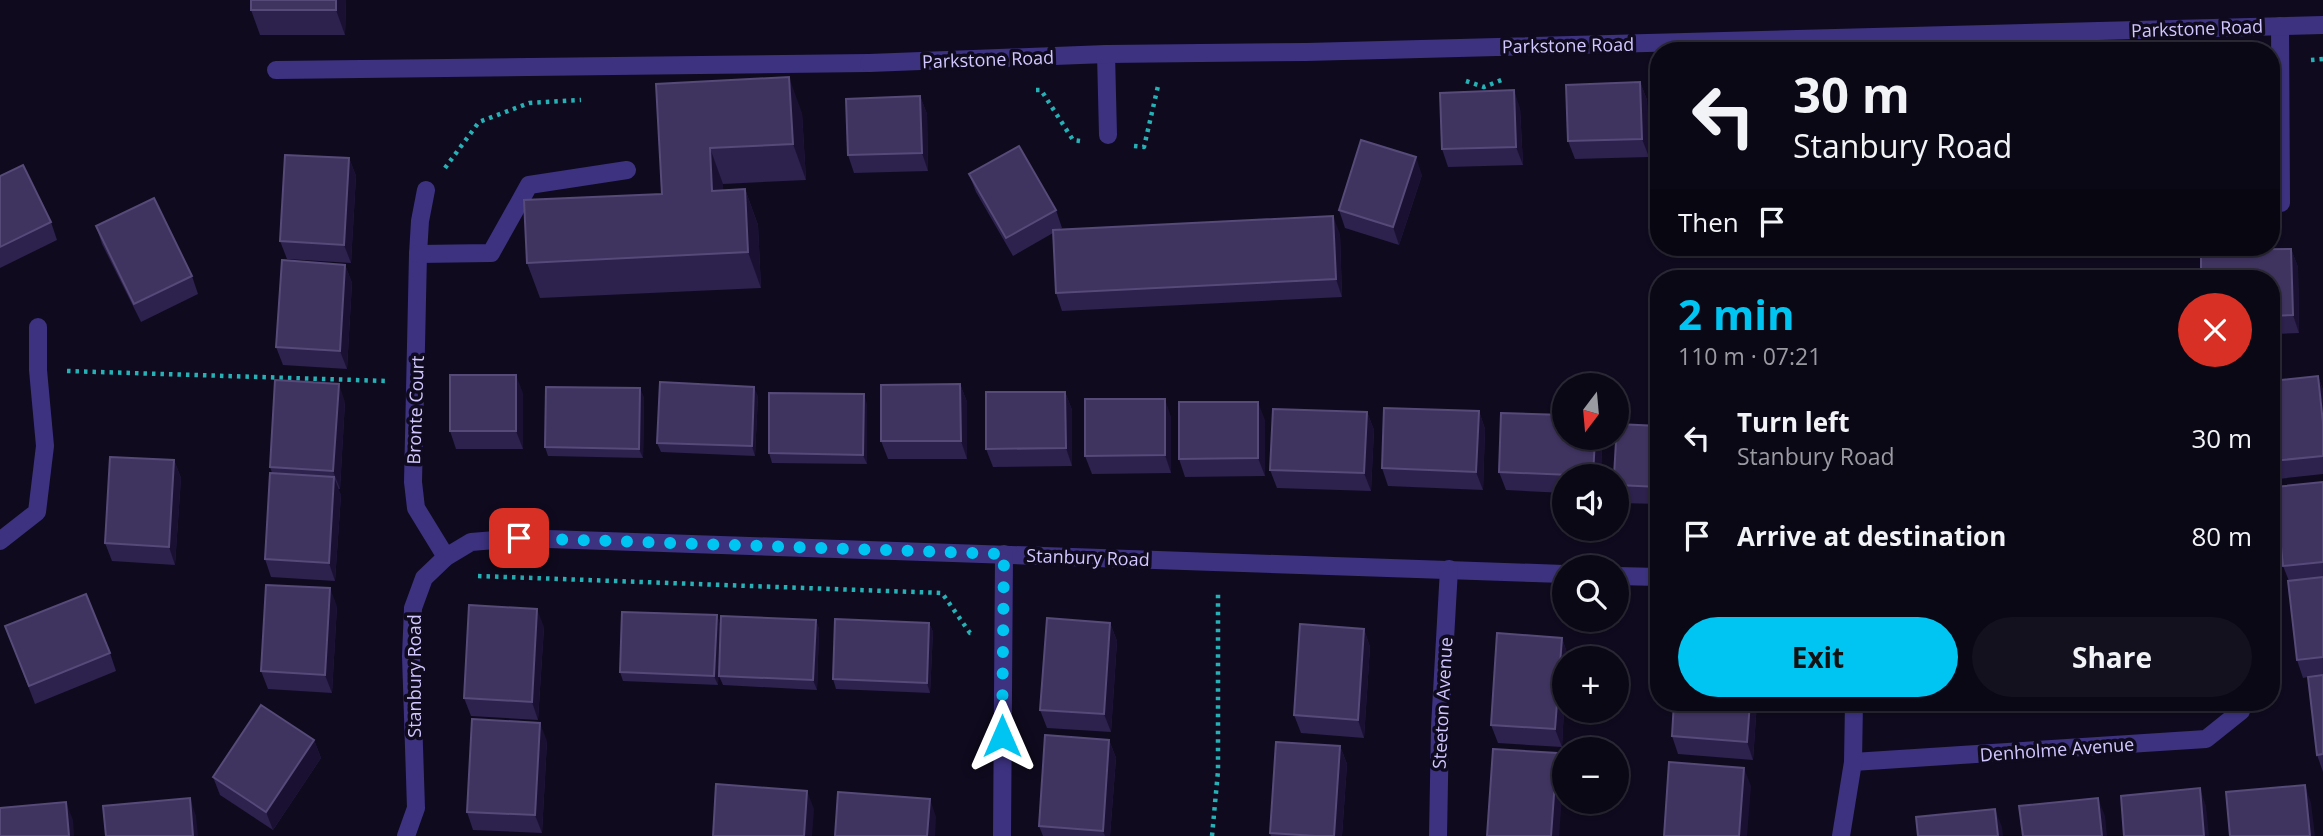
<!DOCTYPE html>
<meta charset="utf-8">
<style>
:root{--surface:#0b0816;--page:#14111f;--text:#f1f3f6;--muted:#9a9aa1;--line:#2b2935;--accent:#00c5f2}
body{margin:0;font-family:"Open Sans",sans-serif;background:var(--page);color:var(--text);height:100vh;display:flex;flex-direction:column;font-size:26px;white-space:nowrap}
*{box-sizing:border-box;margin:0}
p{font-size:23px;color:var(--muted)}
.icon{flex:none;width:38px;height:38px;fill:none;stroke:currentColor;stroke-width:2;stroke-linecap:round;stroke-linejoin:round}
.map{position:relative;flex:1;overflow:hidden}
.sheet{position:absolute;left:1650px;top:270px;width:630px;height:441px;display:flex;flex-direction:column;background:var(--surface);border-radius:28px;box-shadow:0 2px 5px #0004,0 0 0 2px var(--line)}
.sheet>*{flex:none}
.banner{position:absolute;left:1650px;top:42px;width:630px;height:214px;border-radius:28px;box-shadow:0 2px 5px #0004,0 0 0 2px var(--line);background:#0b0816;color:var(--text);overflow:hidden}
.needle{width:46px;rotate:196deg}
.buttons{position:absolute;left:1552px;top:373px;display:grid;gap:14px}
.buttons a{display:grid;place-items:center;width:77px;height:77px;border-radius:50%;background:var(--surface);box-shadow:0 2px 5px #0004,0 0 0 2px var(--line);font-size:35px}
.pin{position:absolute;display:grid;place-items:center;width:60px;height:60px;color:#fff;margin:-30px;border-radius:14px;box-shadow:0 4px 10px #0006}
.me{position:absolute;width:77px;margin:-38px;rotate:0deg;stroke-linejoin:round;filter:drop-shadow(0 0 5px #0008)}
.turn{display:flex;align-items:center;gap:24px;height:147px;padding:0 28px;font-size:32px}
.turn .icon{width:91px;height:91px;stroke-width:2.5}
.turn b{display:block;font-size:49px;line-height:60px}
.then{display:flex;align-items:center;height:66px;padding:0 28px;background:#0003;gap:14px;font-size:26px}
.round{display:grid;place-items:center;flex:none;width:74px;height:74px;border-radius:37px;background:var(--page)}
.head{display:flex;align-items:center;justify-content:space-between;height:119px;padding:0 28px}
h1{font-size:42px;font-weight:700;line-height:52px;color:var(--accent)}
.action{display:flex;gap:14px;margin-top:auto;padding:14px 28px}
.action a{flex:1;height:80px;border-radius:42px;background:var(--accent);color:#111;font-size:28px;font-weight:700;line-height:80px;text-align:center}
.action a+a{background:var(--page);color:var(--text)}
ul{padding:0;list-style:none}
li{display:flex;align-items:center;gap:21px;height:98px;padding:0 28px}
li div{flex:1}
li b{display:block;font-size:26px}
li em{font-style:normal}
.map>svg:first-child{display:block}
.lines{fill:none;stroke-linecap:round;stroke-linejoin:round}
.path{stroke:#25b1b5;stroke-width:4.5;stroke-dasharray:3.5 5;stroke-linecap:butt}
.service{stroke:#3c3280;stroke-width:18}
.minor{stroke:#3c3280;stroke-width:18}
.wall{fill:#2d214d}
.shaded-wall{fill:#1a1132}
.building{fill:#3f3360;stroke:#564a79;stroke-width:2}
.route{stroke:#00c5f2;stroke-width:12;stroke-dasharray:0 21.6}
.labels{text-anchor:middle;dominant-baseline:central;stroke-width:7;stroke-linejoin:round;paint-order:stroke}
.street-label{font-size:18px;fill:#d2c7ff;stroke:#0f0a1e}
</style>
<div class="map">
<svg width="2323" height="836" viewBox="0 0 2323 836">
<rect width="100%" height="100%" fill="#0f0a1e"/>
<g class="lines">
<g class="path">
<path d="M 2311,60 L 2323,59"/>
<path d="M 1466,81 L 1484,87 L 1504,79"/>
<path d="M 1036,90 L 1041,90 L 1073,140 L 1080,141"/>
<path d="M 1134,146 L 1144,147 L 1158,86 L 1160,85"/>
<path d="M 445,168 L 479,122 L 529,103 L 581,100"/>
<path d="M 67,371 L 387,381"/>
<path d="M 478,576 L 942,593 L 970,633 L 973,633"/>
<path d="M 1212,836 L 1218,771 L 1218,592"/>
</g>
<g class="service">
<path d="M 2280,26 L 2281,203"/>
<path d="M 276,70 L 869,63"/>
</g>
<g class="minor">
<path d="M 1106,54 L 1108,135"/>
<path d="M 869,63 L 1106,54 L 1306,52 L 2323,25"/>
<path d="M 426,190 L 420,221 L 418,254 L 413,482 L 416,508 L 446,557"/>
<path d="M 418,254 L 491,253 L 529,185 L 627,170"/>
<path d="M 0,541 L 37,512 L 45,446 L 38,370 L 38,327"/>
<path d="M 1617,576 L 1659,577"/>
<path d="M 1853,762 L 2206,739 L 2241,711 L 2243,702"/>
<path d="M 406,836 L 416,808 L 411,656 L 413,608 L 424,578 L 446,557 L 471,542 L 519,538 L 1564,574"/>
<path d="M 1002,836 L 1004,554"/>
<path d="M 1438,836 L 1440,727 L 1449,569"/>
<path d="M 1841,836 L 1853,762 L 1854,702"/>
</g>
</g>
<g class="wall">
<path d="M 346,0 L 345,35 L 260,35 L 251,10 Z"/>
<path d="M 1640,82 L 1647,100 L 1649,157 L 1575,159 L 1568,141 Z"/>
<path d="M 656,84 L 802,113 L 806,180 L 723,184 L 723,191 L 745,189 L 758,225 L 761,288 L 540,298 L 527,263 L 662,194 Z"/>
<path d="M 920,96 L 927,114 L 928,171 L 854,173 L 848,155 Z"/>
<path d="M 1520,108 L 1523,165 L 1448,167 L 1442,149 Z"/>
<path d="M 349,158 L 356,176 L 351,263 L 287,259 L 280,241 Z"/>
<path d="M 969,174 L 1056,210 L 1062,228 L 1058,230 L 1340,234 L 1342,297 L 1062,311 L 1056,293 L 1053,233 L 1013,256 L 976,192 Z"/>
<path d="M 1422,175 L 1399,245 L 1345,228 L 1339,210 Z"/>
<path d="M 0,176 L 51,222 L 57,240 L 0,268 Z"/>
<path d="M 96,226 L 192,276 L 198,294 L 141,322 L 102,244 Z"/>
<path d="M 2291,249 L 2298,267 L 2299,333 L 2272,334 L 2272,278 Z"/>
<path d="M 345,265 L 352,283 L 347,369 L 283,365 L 276,347 Z"/>
<path d="M 2318,376 L 2323,390 L 2323,474 L 2278,479 L 2272,461 Z"/>
<path d="M 960,384 L 967,402 L 967,459 L 888,459 L 881,441 Z"/>
<path d="M 1065,392 L 1072,410 L 1072,466 L 993,467 L 986,449 Z"/>
<path d="M 523,393 L 523,449 L 456,449 L 450,431 Z"/>
<path d="M 758,396 L 755,456 L 661,452 L 657,443 Z"/>
<path d="M 644,397 L 643,458 L 548,456 L 545,447 Z"/>
<path d="M 345,402 L 340,489 L 338,489 L 341,495 L 335,581 L 271,577 L 265,559 L 272,473 L 270,467 Z"/>
<path d="M 867,404 L 867,464 L 772,463 L 769,453 Z"/>
<path d="M 1479,411 L 1485,429 L 1483,490 L 1388,486 L 1382,468 Z"/>
<path d="M 1367,412 L 1374,430 L 1371,491 L 1277,488 L 1270,470 Z"/>
<path d="M 1171,417 L 1171,473 L 1092,474 L 1085,456 Z"/>
<path d="M 1265,420 L 1265,476 L 1185,477 L 1179,459 Z"/>
<path d="M 1659,426 L 1659,504 L 1620,503 L 1617,494 L 1617,476 Z"/>
<path d="M 1602,438 L 1601,476 L 1564,476 L 1564,493 L 1506,490 L 1499,472 Z"/>
<path d="M 174,460 L 181,478 L 175,565 L 112,561 L 105,543 Z"/>
<path d="M 2323,482 L 2323,772 L 2317,755 L 2308,677 L 2303,678 L 2297,660 L 2289,581 L 2283,566 Z"/>
<path d="M 337,606 L 332,693 L 268,689 L 261,671 Z"/>
<path d="M 717,615 L 720,625 L 718,685 L 623,681 L 620,672 Z"/>
<path d="M 816,620 L 819,629 L 817,690 L 723,685 L 719,676 Z"/>
<path d="M 929,623 L 933,632 L 930,693 L 836,689 L 833,679 Z"/>
<path d="M 1110,623 L 1117,641 L 1111,732 L 1047,728 L 1040,710 Z"/>
<path d="M 544,627 L 538,720 L 471,716 L 464,698 Z"/>
<path d="M 1364,629 L 1370,647 L 1364,738 L 1301,733 L 1294,715 Z"/>
<path d="M 1497,633 L 1562,638 L 1568,656 L 1568,658 L 1564,658 L 1564,708 L 1562,747 L 1498,743 L 1491,725 Z"/>
<path d="M 12,644 L 110,653 L 116,671 L 35,704 Z"/>
<path d="M 1757,702 L 1753,760 L 1678,754 L 1672,736 Z"/>
<path d="M 314,740 L 321,758 L 273,830 L 220,795 L 213,777 Z"/>
<path d="M 1109,740 L 1116,758 L 1110,836 L 1043,836 L 1039,826 Z"/>
<path d="M 547,741 L 542,833 L 473,830 L 467,812 Z"/>
<path d="M 1340,746 L 1347,764 L 1342,836 L 1271,836 L 1270,833 Z"/>
</g>
<g class="shaded-wall">
<path d="M 336,0 L 346,0 L 345,35 L 336,10 Z"/>
<path d="M 789,77 L 802,113 L 806,180 L 793,144 Z"/>
<path d="M 1640,82 L 1647,100 L 1649,157 L 1642,139 Z"/>
<path d="M 1514,90 L 1520,108 L 1523,165 L 1516,147 Z"/>
<path d="M 920,96 L 927,114 L 928,171 L 922,153 Z"/>
<path d="M 710,148 L 723,184 L 725,227 L 712,191 Z"/>
<path d="M 1416,157 L 1422,175 L 1399,245 L 1393,227 Z"/>
<path d="M 349,158 L 356,176 L 351,263 L 344,245 Z"/>
<path d="M 745,189 L 758,225 L 761,288 L 748,252 Z"/>
<path d="M 1333,216 L 1340,234 L 1342,297 L 1336,279 Z"/>
<path d="M 2291,249 L 2298,267 L 2299,333 L 2293,315 Z"/>
<path d="M 345,265 L 352,283 L 347,369 L 340,351 Z"/>
<path d="M 516,375 L 523,393 L 523,449 L 516,431 Z"/>
<path d="M 2318,376 L 2323,390 L 2323,423 Z"/>
<path d="M 339,384 L 345,402 L 340,489 L 333,471 Z"/>
<path d="M 960,384 L 967,402 L 967,459 L 961,441 Z"/>
<path d="M 754,387 L 758,396 L 755,456 L 752,446 Z"/>
<path d="M 640,388 L 644,397 L 643,458 L 639,449 Z"/>
<path d="M 1065,392 L 1072,410 L 1072,466 L 1066,448 Z"/>
<path d="M 864,394 L 867,404 L 867,464 L 863,455 Z"/>
<path d="M 1165,399 L 1171,417 L 1171,473 L 1165,455 Z"/>
<path d="M 1258,402 L 1265,420 L 1265,476 L 1258,458 Z"/>
<path d="M 1479,411 L 1485,429 L 1483,490 L 1476,472 Z"/>
<path d="M 1367,412 L 1374,430 L 1371,491 L 1364,473 Z"/>
<path d="M 1595,438 L 1602,438 L 1601,476 L 1593,476 Z"/>
<path d="M 174,460 L 181,478 L 175,565 L 169,547 Z"/>
<path d="M 334,477 L 341,495 L 335,581 L 329,563 Z"/>
<path d="M 330,588 L 337,606 L 332,693 L 325,675 Z"/>
<path d="M 537,609 L 544,627 L 538,720 L 532,702 Z"/>
<path d="M 717,615 L 720,625 L 718,685 L 714,676 Z"/>
<path d="M 816,620 L 819,629 L 817,690 L 813,680 Z"/>
<path d="M 929,623 L 933,632 L 930,693 L 927,683 Z"/>
<path d="M 1110,623 L 1117,641 L 1111,732 L 1104,714 Z"/>
<path d="M 1364,629 L 1370,647 L 1364,738 L 1358,720 Z"/>
<path d="M 1562,638 L 1568,656 L 1568,658 L 1564,658 L 1564,708 L 1562,747 L 1555,729 Z"/>
<path d="M 1750,702 L 1757,702 L 1753,760 L 1747,742 Z"/>
<path d="M 540,723 L 547,741 L 542,833 L 535,815 Z"/>
<path d="M 314,740 L 321,758 L 273,830 L 266,812 Z"/>
<path d="M 1109,740 L 1116,758 L 1110,836 L 1105,836 L 1103,831 Z"/>
<path d="M 1340,746 L 1347,764 L 1342,836 L 1334,836 Z"/>
<path d="M 1557,753 L 1564,771 L 1559,836 L 1551,836 Z"/>
<path d="M 1744,768 L 1751,786 L 1747,836 L 1739,836 Z"/>
<path d="M 2305,785 L 2311,803 L 2315,836 L 2310,836 Z"/>
<path d="M 2200,788 L 2206,806 L 2209,836 L 2204,836 Z"/>
<path d="M 807,791 L 814,809 L 812,836 L 804,836 Z"/>
<path d="M 190,798 L 196,816 L 198,836 L 193,836 Z"/>
<path d="M 2098,798 L 2105,816 L 2107,836 L 2102,836 Z"/>
<path d="M 930,799 L 936,817 L 935,836 L 927,836 Z"/>
<path d="M 66,802 L 73,820 L 74,836 L 69,836 Z"/>
<path d="M 1995,809 L 2002,827 L 2003,836 L 1998,836 Z"/>
</g>
<g class="building">
<rect x="251" y="0" width="85" height="10"/>
<path d="M 789,77 L 793,144 L 710,148 L 712,191 L 745,189 L 748,252 L 527,263 L 524,200 L 662,194 L 656,84 Z"/>
<path d="M 1640,82 L 1642,139 L 1568,141 L 1566,85 Z"/>
<path d="M 1514,90 L 1516,147 L 1442,149 L 1440,93 Z"/>
<path d="M 920,96 L 922,153 L 848,155 L 846,99 Z"/>
<path d="M 1361,140 L 1416,157 L 1393,227 L 1339,210 Z"/>
<path d="M 1019,146 L 1056,210 L 1006,238 L 969,174 Z"/>
<path d="M 285,155 L 349,158 L 344,245 L 280,241 Z"/>
<path d="M 23,165 L 51,222 L 0,247 L 0,176 Z"/>
<path d="M 154,198 L 192,276 L 134,304 L 96,226 Z"/>
<path d="M 1333,216 L 1336,279 L 1056,293 L 1053,230 Z"/>
<path d="M 2291,249 L 2293,315 L 2272,316 L 2272,278 L 2201,278 L 2201,250 Z"/>
<path d="M 282,260 L 345,265 L 340,351 L 276,347 Z"/>
<rect x="450" y="375" width="66" height="56"/>
<path d="M 2318,376 L 2323,423 L 2323,456 L 2272,461 L 2272,381 Z"/>
<path d="M 275,380 L 339,384 L 333,471 L 270,467 Z"/>
<path d="M 660,382 L 754,387 L 752,446 L 657,443 Z"/>
<path d="M 960,384 L 961,441 L 881,441 L 881,385 Z"/>
<path d="M 546,387 L 640,388 L 639,449 L 545,447 Z"/>
<path d="M 986,392 L 1065,392 L 1066,448 L 986,449 Z"/>
<path d="M 769,393 L 864,394 L 863,455 L 769,453 Z"/>
<path d="M 1085,399 L 1165,399 L 1165,455 L 1085,456 Z"/>
<path d="M 1179,402 L 1258,402 L 1258,458 L 1179,459 Z"/>
<path d="M 1384,408 L 1479,411 L 1476,472 L 1382,468 Z"/>
<path d="M 1273,409 L 1367,412 L 1364,473 L 1270,470 Z"/>
<path d="M 1501,413 L 1564,415 L 1564,438 L 1595,438 L 1593,476 L 1499,472 Z"/>
<path d="M 1617,424 L 1659,426 L 1659,487 L 1617,485 L 1617,476 L 1614,476 Z"/>
<path d="M 110,457 L 174,460 L 169,547 L 105,543 Z"/>
<path d="M 270,473 L 334,477 L 329,563 L 265,559 Z"/>
<path d="M 2323,482 L 2323,562 L 2283,566 L 2275,487 Z"/>
<path d="M 2323,577 L 2323,657 L 2297,660 L 2288,581 Z"/>
<path d="M 266,585 L 330,588 L 325,675 L 261,671 Z"/>
<path d="M 86,594 L 110,653 L 29,686 L 5,626 Z"/>
<path d="M 469,605 L 537,609 L 532,702 L 464,698 Z"/>
<path d="M 622,612 L 717,615 L 714,676 L 620,672 Z"/>
<path d="M 721,616 L 816,620 L 813,680 L 719,676 Z"/>
<path d="M 1047,618 L 1110,623 L 1104,714 L 1040,710 Z"/>
<path d="M 835,619 L 929,623 L 927,683 L 833,679 Z"/>
<path d="M 1300,624 L 1364,629 L 1358,720 L 1294,715 Z"/>
<path d="M 1497,633 L 1562,638 L 1555,729 L 1491,725 Z"/>
<path d="M 2323,675 L 2323,754 L 2317,755 L 2308,677 Z"/>
<path d="M 1674,702 L 1750,702 L 1747,742 L 1672,736 Z"/>
<path d="M 261,705 L 314,740 L 266,812 L 213,777 Z"/>
<path d="M 472,719 L 540,723 L 535,815 L 467,812 Z"/>
<path d="M 1045,735 L 1109,740 L 1103,831 L 1039,826 Z"/>
<path d="M 1276,742 L 1340,746 L 1334,836 L 1316,836 L 1270,833 Z"/>
<path d="M 1493,749 L 1557,753 L 1551,836 L 1487,836 Z"/>
<path d="M 1669,762 L 1744,768 L 1739,836 L 1664,836 Z"/>
<path d="M 716,784 L 807,791 L 804,836 L 713,836 Z"/>
<path d="M 2305,785 L 2310,836 L 2230,836 L 2226,792 Z"/>
<path d="M 2200,788 L 2204,836 L 2124,836 L 2121,796 Z"/>
<path d="M 838,792 L 930,799 L 927,836 L 835,836 Z"/>
<path d="M 190,798 L 193,836 L 106,836 L 103,806 Z"/>
<path d="M 2098,798 L 2102,836 L 2023,836 L 2019,806 Z"/>
<path d="M 66,802 L 69,836 L 0,836 L 0,808 Z"/>
<path d="M 1995,809 L 1998,836 L 1918,836 L 1916,817 Z"/>
</g>
<g class="lines">
<path class="route" d="M 519,538 L 1004,554 L 1002,736"/>
</g>
<g class="labels">
<g class="street-label">
<text transform="translate(2197 28) rotate(-2)">Parkstone Road</text>
<text transform="translate(1568 45) rotate(-1)">Parkstone Road</text>
<text transform="translate(988 59) rotate(-2)">Parkstone Road</text>
<text transform="translate(415 410) rotate(-88)">Bronte Court</text>
<text transform="translate(1088 557) rotate(2)">Stanbury Road</text>
<text transform="translate(414 676) rotate(-90)">Stanbury Road</text>
<text transform="translate(1442 703) rotate(-87)">Steeton Avenue</text>
<text transform="translate(2057 749) rotate(-4)">Denholme Avenue</text>
</g>
</g>
</svg>
<div class="buttons">
<a><svg class="needle" viewBox="-14 -14 28 28"><path d="M0-13l5 13h-10z" fill="#e53935"/><path d="M0 13l5-13h-10z" fill="#9a9aa1"/></svg></a>
<a><svg class="icon" aria-label="sound" viewBox="0 0 24 24"><path d="M4 9h4l5-4v14l-5-4H4zM17 9q2 3 0 6"/></svg></a>
<a><svg class="icon" aria-label="search" viewBox="0 0 24 24"><circle cx="10" cy="10" r="6"/><path d="M15 15l6 6"/></svg></a>
<a>+</a>
<a>−</a>
</div>
<div class="pin" style="left:519px;top:538px;background:#d93025"><svg class="icon" aria-label="arrive" viewBox="0 0 24 24"><path d="M6 21V4h12l-3 4 3 4H6"/></svg></div>
<svg class="me" style="left:1002px;top:736px" viewBox="-20 -20 40 40"><path d="M0-17L14 15 0 8-14 15z" fill="#00c5f2" stroke="#fff" stroke-width="4"/></svg>
<div class="banner">
<div class="turn"><svg class="icon" aria-label="left" viewBox="0 0 24 24"><path d="M17 20v-9H6M10 6l-5 5 5 5"/></svg><div><b>30 m</b>Stanbury Road</div></div>
<div class="then">Then<svg class="icon" aria-label="arrive" viewBox="0 0 24 24"><path d="M6 21V4h12l-3 4 3 4H6"/></svg></div>
</div>
<section class="sheet">
<div class="head"><div><h1>2 min</h1><p>110 m · 07:21</p></div><a class="round" style="background:#d93025;color:#fff"><svg class="icon" aria-label="close" viewBox="0 0 24 24"><path d="M6 6l12 12M18 6L6 18"/></svg></a></div>
<ul>
<li><svg class="icon" aria-label="left" viewBox="0 0 24 24"><path d="M17 20v-9H6M10 6l-5 5 5 5"/></svg><div><b>Turn left</b><p>Stanbury Road</p></div><em>30 m</em></li>
<li><svg class="icon" aria-label="arrive" viewBox="0 0 24 24"><path d="M6 21V4h12l-3 4 3 4H6"/></svg><div><b>Arrive at destination</b></div><em>80 m</em></li>
</ul>
<div class="action"><a>Exit</a><a>Share</a></div>
</section>
</div>
